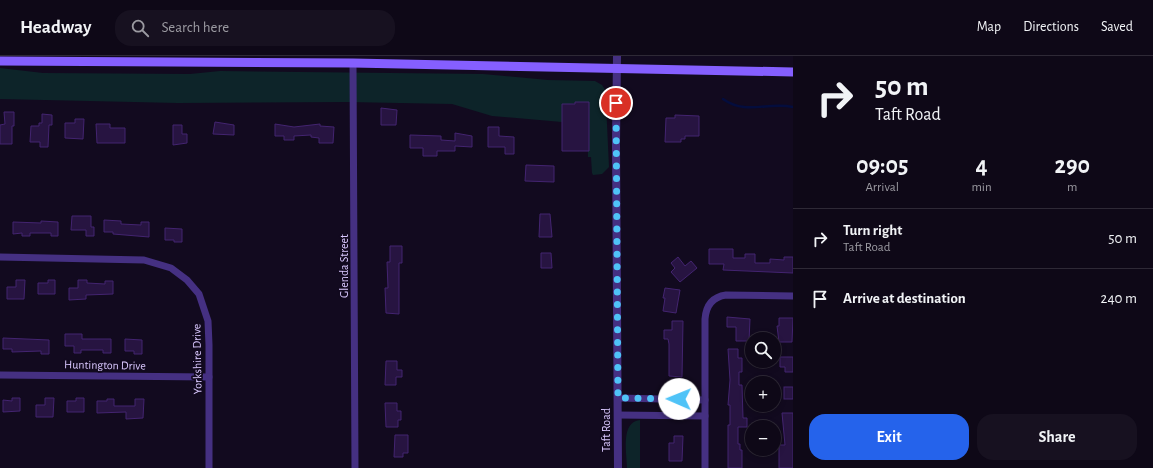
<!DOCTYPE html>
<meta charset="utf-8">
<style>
:root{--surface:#0e0817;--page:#171120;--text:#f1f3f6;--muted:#9b9aa1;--line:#2e2936;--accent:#2563eb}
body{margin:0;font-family:"Alegreya Sans",sans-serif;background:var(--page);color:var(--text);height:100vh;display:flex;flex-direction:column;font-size:15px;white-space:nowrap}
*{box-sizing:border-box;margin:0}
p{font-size:13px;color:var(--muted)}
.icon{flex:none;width:22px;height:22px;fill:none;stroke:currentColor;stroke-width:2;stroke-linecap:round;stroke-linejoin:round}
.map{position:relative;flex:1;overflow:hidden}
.sheet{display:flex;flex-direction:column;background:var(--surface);width:360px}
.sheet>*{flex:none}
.banner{background:#0e0817;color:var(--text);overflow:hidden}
.buttons{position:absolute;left:745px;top:276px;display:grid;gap:8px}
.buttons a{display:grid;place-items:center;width:36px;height:36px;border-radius:50%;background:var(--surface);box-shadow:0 2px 6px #0003,0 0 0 1px var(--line);font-size:20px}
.pin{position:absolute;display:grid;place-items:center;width:34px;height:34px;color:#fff;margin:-17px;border:2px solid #fff;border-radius:50%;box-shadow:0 1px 4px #0007}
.me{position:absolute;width:44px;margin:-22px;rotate:271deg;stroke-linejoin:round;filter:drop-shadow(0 0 3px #0008)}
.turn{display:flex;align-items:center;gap:14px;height:84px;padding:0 16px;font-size:18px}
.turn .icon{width:52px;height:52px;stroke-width:2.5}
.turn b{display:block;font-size:28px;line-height:34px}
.eta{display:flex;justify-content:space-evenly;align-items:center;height:68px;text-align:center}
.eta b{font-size:24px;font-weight:700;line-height:28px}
.primary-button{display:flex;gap:8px;margin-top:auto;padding:8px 16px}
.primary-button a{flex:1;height:46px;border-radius:16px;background:var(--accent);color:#fff;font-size:16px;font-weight:700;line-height:46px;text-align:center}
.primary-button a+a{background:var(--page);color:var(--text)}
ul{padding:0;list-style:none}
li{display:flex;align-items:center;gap:12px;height:60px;padding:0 16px;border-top:1px solid var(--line)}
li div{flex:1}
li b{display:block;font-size:15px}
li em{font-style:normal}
header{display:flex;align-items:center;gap:24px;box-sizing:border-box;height:56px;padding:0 20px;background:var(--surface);border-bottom:1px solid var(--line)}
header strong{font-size:19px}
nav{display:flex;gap:22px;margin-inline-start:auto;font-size:14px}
.search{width:280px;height:36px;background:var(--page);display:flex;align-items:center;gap:10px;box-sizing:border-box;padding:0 14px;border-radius:16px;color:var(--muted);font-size:15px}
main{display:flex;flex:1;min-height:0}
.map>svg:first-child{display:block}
.green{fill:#0d2429}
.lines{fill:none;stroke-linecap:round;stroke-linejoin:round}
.stream{stroke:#040d3d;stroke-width:2.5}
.building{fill:#271441;stroke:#432470}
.minor{stroke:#453082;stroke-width:7}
.tertiary{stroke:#453082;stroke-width:8}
.secondary{stroke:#855fff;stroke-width:9}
.route{stroke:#4fc3f7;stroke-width:7;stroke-dasharray:0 12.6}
.labels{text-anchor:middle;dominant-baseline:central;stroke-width:3.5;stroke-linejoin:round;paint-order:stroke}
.street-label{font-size:12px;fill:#dac8ff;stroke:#120a1f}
</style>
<header>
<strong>Headway</strong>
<div class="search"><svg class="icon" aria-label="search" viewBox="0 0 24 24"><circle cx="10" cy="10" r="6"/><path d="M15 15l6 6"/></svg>Search here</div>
<nav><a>Map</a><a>Directions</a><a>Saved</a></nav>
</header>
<main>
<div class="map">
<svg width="793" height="412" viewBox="0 0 793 412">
<rect width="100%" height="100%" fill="#120a1f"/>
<g class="green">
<path d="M 0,12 L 43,17 L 190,18 L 220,15 L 483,18 L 548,24 L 595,25 L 602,29 L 608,38 L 606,47 L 609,111 L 602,118 L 593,119 L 592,117 L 591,101 L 588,101 L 588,46 L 562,49 L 562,66 L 492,60 L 452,48 L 348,46 L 178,47 L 0,43 Z"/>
<path d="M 640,364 L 640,412 L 627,412 C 627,397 620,366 640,364 Z"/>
</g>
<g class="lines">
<path class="stream" d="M 723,43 C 747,60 768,45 793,51"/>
</g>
<g class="building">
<path d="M 575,46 L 589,46 L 589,95 L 562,95 L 562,48 L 575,48 Z"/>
<path d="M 381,52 L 397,54 L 396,69 L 381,69 Z"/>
<path d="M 4,56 L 14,56 L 14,70 L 12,70 L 12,88 L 0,88 L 0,69 L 5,68 Z"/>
<path d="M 42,58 L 52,59 L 52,69 L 49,69 L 48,91 L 40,91 L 40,86 L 30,86 L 31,70 L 39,70 L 39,67 L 42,67 Z"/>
<path d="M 675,59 L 699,60 L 699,80 L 685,80 L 685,83 L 681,83 L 681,86 L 665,86 L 666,62 L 675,62 Z"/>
<path d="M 75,63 L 84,63 L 83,83 L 65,82 L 65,67 L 75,67 Z"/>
<path d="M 215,66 L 234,69 L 234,79 L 213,78 Z"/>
<path d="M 96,68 L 110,68 L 110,72 L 125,72 L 125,87 L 97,87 Z"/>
<path d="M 275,68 L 294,71 L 320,68 L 320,70 L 334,71 L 333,87 L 319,87 L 319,82 L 311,81 L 311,79 L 294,80 L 294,84 L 284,84 L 284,80 L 275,80 Z"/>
<path d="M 173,69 L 182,69 L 182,78 L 187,78 L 187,87 L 173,89 Z"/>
<path d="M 488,71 L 499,71 L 499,80 L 514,81 L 514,98 L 505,98 L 505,91 L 488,91 Z"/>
<path d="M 455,77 L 472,80 L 472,91 L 455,90 L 455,95 L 437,95 L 437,100 L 423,100 L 423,92 L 410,92 L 410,79 L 441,80 L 441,84 L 455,85 Z"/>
<path d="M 526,109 L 554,110 L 554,126 L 525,125 Z"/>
<path d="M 540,158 L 550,158 L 552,181 L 539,181 Z"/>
<path d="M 72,160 L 91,160 L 91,171 L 94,171 L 94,180 L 86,180 L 86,174 L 71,174 Z"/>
<path d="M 104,164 L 121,165 L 121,168 L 141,169 L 141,166 L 149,166 L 149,181 L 113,178 L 113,176 L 104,176 Z"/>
<path d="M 41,165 L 58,166 L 58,180 L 51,180 L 51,177 L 30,177 L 30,180 L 22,180 L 22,177 L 13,178 L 13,166 L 41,167 Z"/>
<path d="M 165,172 L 182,173 L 182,186 L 174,186 L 174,184 L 165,184 Z"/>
<path d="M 390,190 L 402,190 L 402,207 L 399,207 L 399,258 L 386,257 L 385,232 L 388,232 L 387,206 L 390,206 Z"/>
<path d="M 709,193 L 733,193 L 733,202 L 745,202 L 745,198 L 755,198 L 755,207 L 770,207 L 770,203 L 784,204 L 784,201 L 793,201 L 793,217 L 723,214 L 724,208 L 709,208 Z"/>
<path d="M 541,197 L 551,197 L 552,212 L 541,212 Z"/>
<path d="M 678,201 L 685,210 L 691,205 L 697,212 L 680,226 L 671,216 L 675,212 L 671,207 Z"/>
<path d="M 16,224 L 25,224 L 24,243 L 7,243 L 7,231 L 16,231 Z"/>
<path d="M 48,224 L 55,224 L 55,238 L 38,238 L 38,227 L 48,227 Z"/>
<path d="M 78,224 L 87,224 L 87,227 L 105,228 L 105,225 L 113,225 L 113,238 L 86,239 L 86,243 L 69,244 L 69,232 L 78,232 Z"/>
<path d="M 665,232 L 680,234 L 676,257 L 663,255 L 665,242 L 663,242 Z"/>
<path d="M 727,261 L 750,263 L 749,285 L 736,285 L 736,271 L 727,271 Z"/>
<path d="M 779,262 L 793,262 L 792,286 L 779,286 L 777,270 L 779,270 Z"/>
<path d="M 672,265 L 683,265 L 682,321 L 669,320 L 669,288 L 668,283 L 664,283 L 664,274 L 672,274 Z"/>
<path d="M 65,278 L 82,278 L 82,283 L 111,283 L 111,297 L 103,297 L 103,294 L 81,294 L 81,297 L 74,297 L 74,290 L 65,290 Z"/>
<path d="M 3,282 L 49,284 L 49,298 L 41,298 L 41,295 L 12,296 L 12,293 L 3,293 Z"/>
<path d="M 125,283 L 142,284 L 142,298 L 134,298 L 134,295 L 125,295 Z"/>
<path d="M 728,293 L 738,293 L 738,302 L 742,302 L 742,316 L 739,316 L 739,329 L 742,329 L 743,362 L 747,362 L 747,371 L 738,371 L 738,388 L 740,388 L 740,394 L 742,394 L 742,412 L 728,412 L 728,369 L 730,369 L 730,349 L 728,349 L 730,324 Z"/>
<path d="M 780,301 L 793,301 L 793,316 L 785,316 L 785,311 L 780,311 Z"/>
<path d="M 386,305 L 397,305 L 397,314 L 402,314 L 402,321 L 396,321 L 396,329 L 385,329 Z"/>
<rect x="784" y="331" width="9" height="12"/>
<path d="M 12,342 L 20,342 L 20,355 L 3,356 L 3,344 L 12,345 Z"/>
<path d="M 45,342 L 54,342 L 53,361 L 36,361 L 36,349 L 45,349 Z"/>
<path d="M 76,342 L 84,342 L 84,356 L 67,356 L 67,345 L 76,345 Z"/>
<path d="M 107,343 L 114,343 L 114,350 L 135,350 L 135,343 L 144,343 L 143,362 L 126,363 L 126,356 L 97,357 L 97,345 L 107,345 Z"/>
<path d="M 385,347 L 397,347 L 397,355 L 401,355 L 401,364 L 398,364 L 398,371 L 386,371 Z"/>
<path d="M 782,357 L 793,357 L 793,412 L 779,412 L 779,389 L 785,389 Z"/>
<path d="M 395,379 L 408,379 L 408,397 L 403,397 L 403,401 L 394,401 Z"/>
<path d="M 674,380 L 683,380 L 682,405 L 669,405 L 669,387 L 674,387 Z"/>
</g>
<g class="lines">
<g class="minor">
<path d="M 353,7 L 355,412"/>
<path d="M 0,201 L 144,204 L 171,212 L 187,224 L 199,238 L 208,265 L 209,289 L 209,412"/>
<path d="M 0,319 L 209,321"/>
<path d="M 618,342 L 705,344"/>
<path d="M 618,359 L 705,360"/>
<path d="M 705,412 L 705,263 C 706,250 712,241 726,239 L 793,240"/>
</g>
<path class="tertiary" d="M 617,0 L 616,87 L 618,412"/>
<path class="secondary" d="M 0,5 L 353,7 L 793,16"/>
</g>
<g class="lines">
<path class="route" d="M 616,47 L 618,342 L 679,343"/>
</g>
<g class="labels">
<g class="street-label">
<text transform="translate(344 210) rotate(-90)">Glenda Street</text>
<text transform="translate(197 303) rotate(-91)">Yorkshire Drive</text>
<text transform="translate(105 309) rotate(1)">Huntington Drive</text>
<text transform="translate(606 374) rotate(-90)">Taft Road</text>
</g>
</g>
</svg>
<div class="buttons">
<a><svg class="icon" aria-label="search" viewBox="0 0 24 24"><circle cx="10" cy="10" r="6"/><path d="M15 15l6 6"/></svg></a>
<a>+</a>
<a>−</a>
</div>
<div class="pin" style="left:616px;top:47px;background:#d93025"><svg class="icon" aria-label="arrive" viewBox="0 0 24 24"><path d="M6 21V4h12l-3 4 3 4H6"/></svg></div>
<svg class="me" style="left:679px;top:343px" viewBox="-20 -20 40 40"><circle r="19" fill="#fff"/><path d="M0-13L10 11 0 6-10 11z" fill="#4fc3f7"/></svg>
</div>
<section class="sheet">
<div class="banner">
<div class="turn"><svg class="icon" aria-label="right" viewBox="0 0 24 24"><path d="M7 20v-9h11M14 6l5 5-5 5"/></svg><div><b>50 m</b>Taft Road</div></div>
</div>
<div class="eta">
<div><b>09:05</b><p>Arrival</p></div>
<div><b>4</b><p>min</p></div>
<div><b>290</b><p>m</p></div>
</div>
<ul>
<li><svg class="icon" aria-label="right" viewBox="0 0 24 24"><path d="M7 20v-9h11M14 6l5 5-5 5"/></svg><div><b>Turn right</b><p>Taft Road</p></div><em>50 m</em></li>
<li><svg class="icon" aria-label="arrive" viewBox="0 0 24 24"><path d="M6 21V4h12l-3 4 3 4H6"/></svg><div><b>Arrive at destination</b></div><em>240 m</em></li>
</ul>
<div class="primary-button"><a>Exit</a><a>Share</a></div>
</section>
</main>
